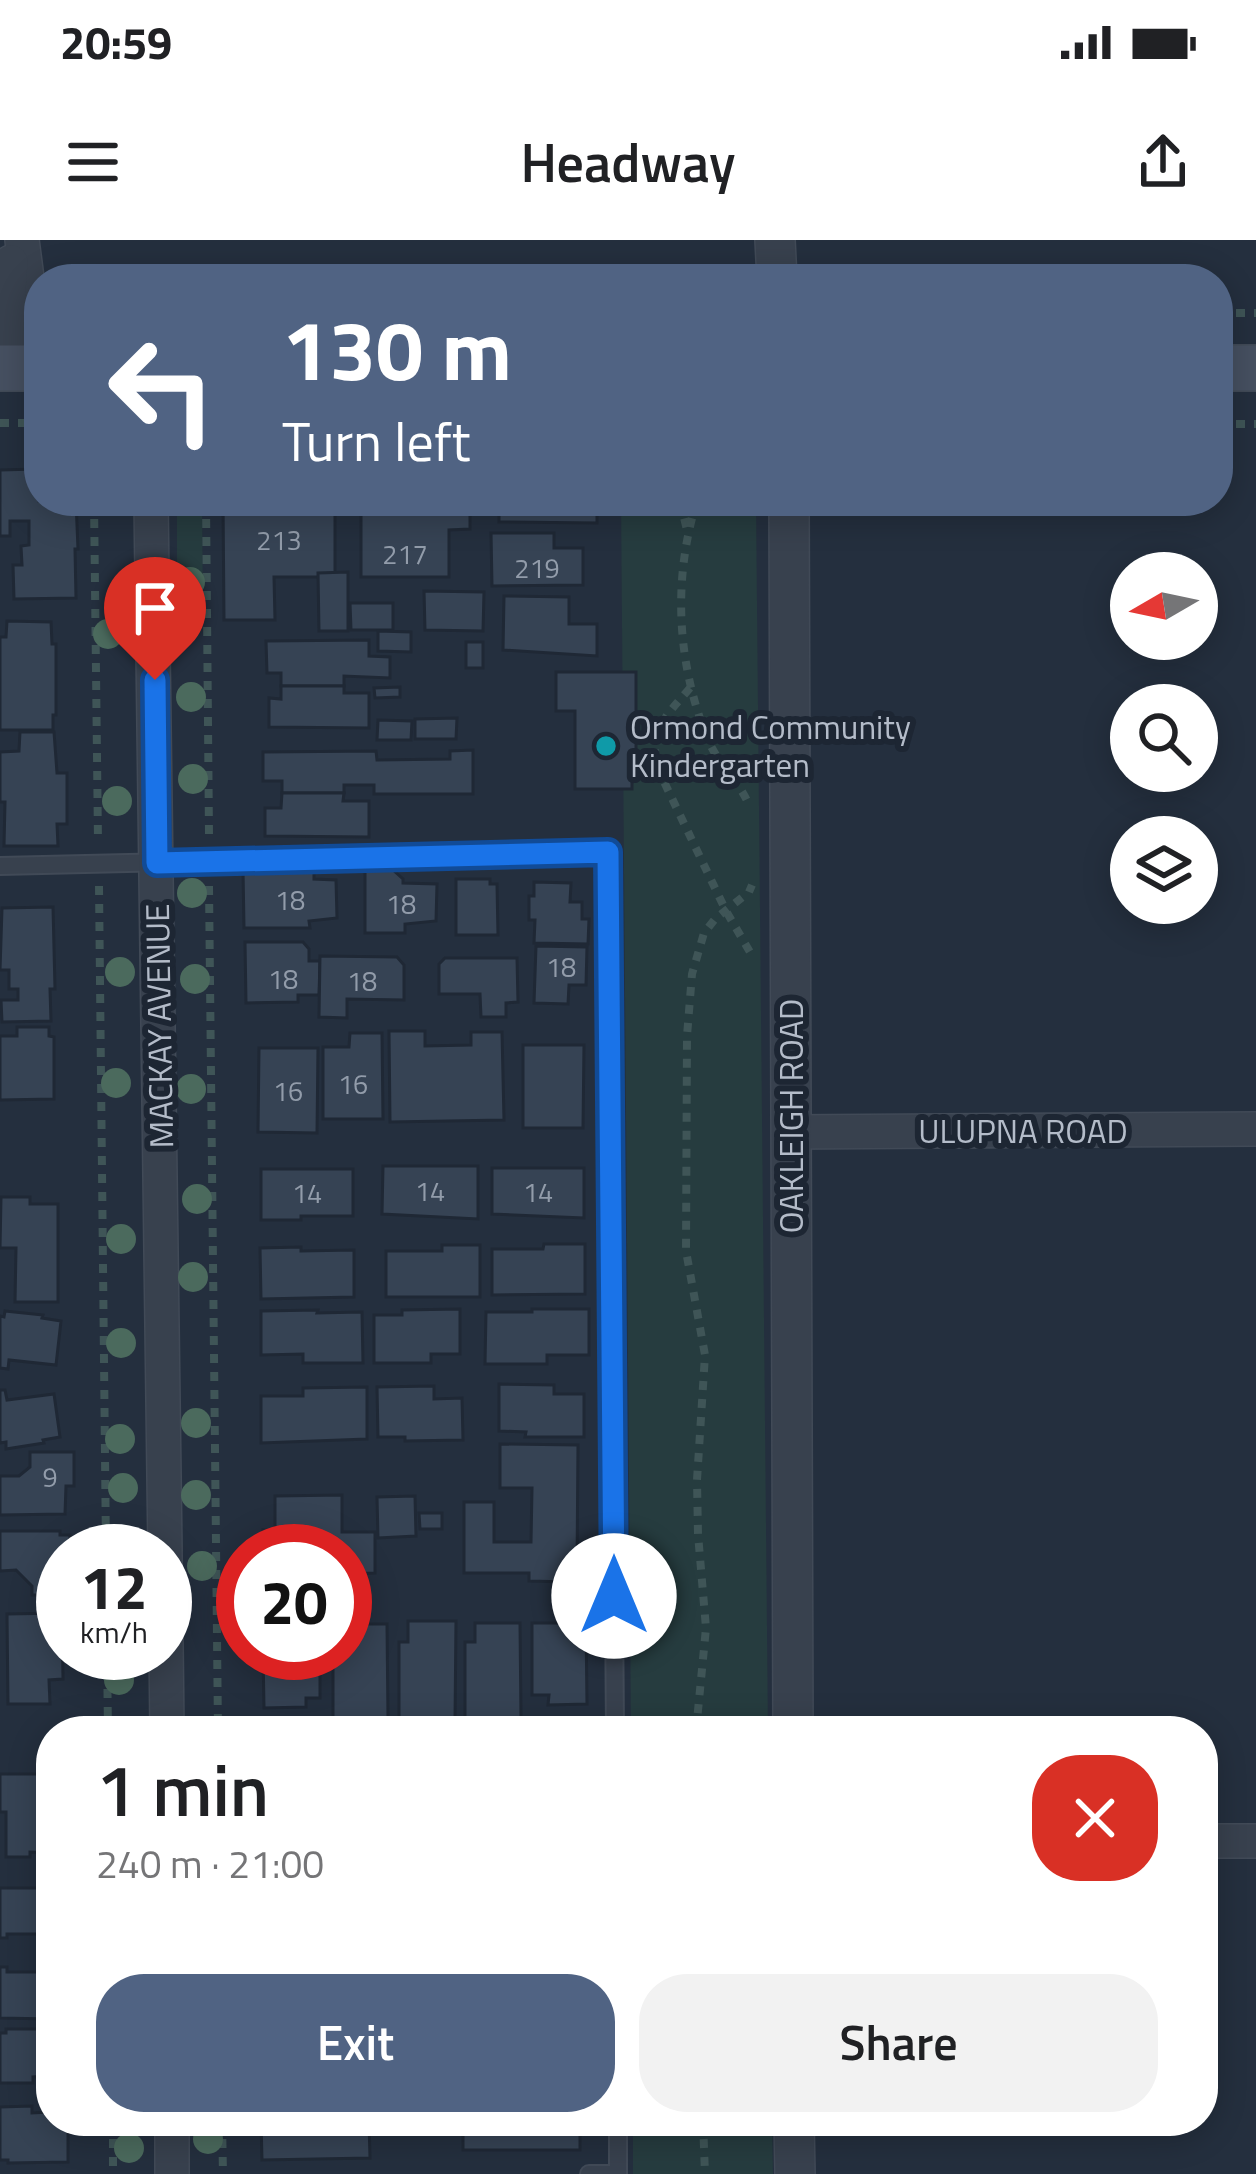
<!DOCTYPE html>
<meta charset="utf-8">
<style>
:root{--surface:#fff;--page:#f2f2f2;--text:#202124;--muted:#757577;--accent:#506383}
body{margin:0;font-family:"Titillium Web",sans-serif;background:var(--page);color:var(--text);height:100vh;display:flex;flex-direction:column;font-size:45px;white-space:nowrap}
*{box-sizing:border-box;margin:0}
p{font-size:39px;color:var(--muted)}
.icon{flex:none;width:66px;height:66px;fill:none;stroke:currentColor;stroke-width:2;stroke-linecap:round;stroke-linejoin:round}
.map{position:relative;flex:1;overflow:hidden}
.details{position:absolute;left:36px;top:1476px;width:1182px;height:420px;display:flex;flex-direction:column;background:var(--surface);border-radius:48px;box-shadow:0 6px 30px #0003}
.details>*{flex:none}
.hud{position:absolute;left:24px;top:24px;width:1209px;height:252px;border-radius:48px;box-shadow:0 6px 30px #0003;background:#506383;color:#fff;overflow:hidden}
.needle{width:78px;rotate:261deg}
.controls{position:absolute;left:1110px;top:312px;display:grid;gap:24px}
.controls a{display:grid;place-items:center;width:108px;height:108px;border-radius:50%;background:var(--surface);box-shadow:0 6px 30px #0003;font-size:60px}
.speed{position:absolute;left:36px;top:1284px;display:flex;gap:24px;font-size:60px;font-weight:700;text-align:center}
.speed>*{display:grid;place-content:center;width:156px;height:156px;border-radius:50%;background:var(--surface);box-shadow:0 6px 30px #0003;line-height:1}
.speed small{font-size:30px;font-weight:400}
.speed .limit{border:18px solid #d22;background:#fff;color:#111}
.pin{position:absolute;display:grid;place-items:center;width:102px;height:102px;color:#fff;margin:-123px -51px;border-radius:50% 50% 50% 0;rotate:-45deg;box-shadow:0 0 12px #0007}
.pin .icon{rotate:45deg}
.me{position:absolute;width:132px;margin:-66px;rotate:0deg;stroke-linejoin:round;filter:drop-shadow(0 0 9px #0008)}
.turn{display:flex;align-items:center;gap:42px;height:252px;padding:0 60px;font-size:54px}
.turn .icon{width:156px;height:156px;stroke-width:2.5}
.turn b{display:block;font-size:84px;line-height:102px}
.round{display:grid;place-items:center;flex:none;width:126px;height:126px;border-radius:48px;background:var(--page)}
.overview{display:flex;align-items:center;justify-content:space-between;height:204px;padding:0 60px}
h1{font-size:72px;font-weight:600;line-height:90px}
.cta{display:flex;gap:24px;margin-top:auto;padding:24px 60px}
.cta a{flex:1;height:138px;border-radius:48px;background:var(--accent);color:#fff;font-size:48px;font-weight:600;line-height:138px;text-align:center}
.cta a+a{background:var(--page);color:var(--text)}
.status{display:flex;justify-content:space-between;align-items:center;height:84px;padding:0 60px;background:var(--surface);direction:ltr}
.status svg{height:33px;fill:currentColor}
header{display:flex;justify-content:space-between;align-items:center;height:156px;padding:0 60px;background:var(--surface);font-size:54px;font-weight:600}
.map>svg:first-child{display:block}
.green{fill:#263c3f}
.building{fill:#364354;stroke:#1f2835;stroke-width:3}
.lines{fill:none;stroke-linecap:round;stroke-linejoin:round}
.service-casing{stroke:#414a57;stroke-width:20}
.minor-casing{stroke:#414a57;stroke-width:36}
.tertiary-casing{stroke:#414a57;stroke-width:42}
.secondary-casing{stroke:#414a57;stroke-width:48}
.path{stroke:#3f5557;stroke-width:8;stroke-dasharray:9 9;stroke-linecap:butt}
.service{stroke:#38414e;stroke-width:16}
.minor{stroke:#38414e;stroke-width:33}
.tertiary{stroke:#38414e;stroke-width:39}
.secondary{stroke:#465061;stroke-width:45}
.tree{fill:#4b6a5d}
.route-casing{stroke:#114b97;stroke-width:30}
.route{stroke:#1a73e8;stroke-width:21}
.culture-dot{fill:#0f9aa8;stroke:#1d2633;stroke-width:4.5}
.labels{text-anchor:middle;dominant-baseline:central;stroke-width:12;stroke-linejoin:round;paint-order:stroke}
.number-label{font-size:27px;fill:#929caa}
.poi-label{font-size:33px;fill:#b4bcc9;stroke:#1d2633;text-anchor:start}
.street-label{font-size:33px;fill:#b4bcc9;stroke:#1d2633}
</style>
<div class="status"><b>20:59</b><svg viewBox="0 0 49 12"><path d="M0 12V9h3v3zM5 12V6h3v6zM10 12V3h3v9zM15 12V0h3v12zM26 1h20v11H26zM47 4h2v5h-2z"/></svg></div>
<header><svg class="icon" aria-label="menu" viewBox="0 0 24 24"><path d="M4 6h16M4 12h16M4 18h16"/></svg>Headway<svg class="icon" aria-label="share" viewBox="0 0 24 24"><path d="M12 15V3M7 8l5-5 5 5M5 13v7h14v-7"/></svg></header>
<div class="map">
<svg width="1256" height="1934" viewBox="0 0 1256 1934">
<rect width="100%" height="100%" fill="#242f3e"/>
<g class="green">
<path d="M 177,261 L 202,261 L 203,369 L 177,361 Z"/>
<path d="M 621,261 L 756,261 L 768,1491 L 631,1491 Z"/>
<path d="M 633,1881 L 772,1881 L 773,1934 L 633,1934 Z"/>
</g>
<g class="building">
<path d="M 36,229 L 39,261 L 76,261 L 78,309 L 75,309 L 76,358 L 14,359 L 13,325 L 22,325 L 21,306 L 29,305 L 29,281 L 10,281 L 10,296 L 0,296 L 0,230 Z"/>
<path d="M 223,261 L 335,261 L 335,337 L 274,337 L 275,380 L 224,380 Z"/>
<path d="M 361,261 L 470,261 L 470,289 L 449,290 L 449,337 L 361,337 Z"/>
<path d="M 485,261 L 597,261 L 597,283 L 499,282 L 499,270 L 485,270 Z"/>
<path d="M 491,293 L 554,293 L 554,308 L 583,308 L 583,345 L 492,346 Z"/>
<path d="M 348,332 L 348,391 L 319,391 L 318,333 Z"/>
<path d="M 424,351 L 484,352 L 483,391 L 425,390 Z"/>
<path d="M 504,356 L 569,357 L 569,384 L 597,384 L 597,416 L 503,410 Z"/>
<path d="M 350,363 L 393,363 L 393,390 L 351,390 Z"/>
<path d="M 7,381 L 51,382 L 52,404 L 56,404 L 56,475 L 53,475 L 53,490 L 0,490 L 0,397 L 6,397 Z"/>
<path d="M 378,391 L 411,392 L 411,412 L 378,411 Z"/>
<path d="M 369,400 L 369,416 L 390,417 L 390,438 L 344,436 L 344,446 L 281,446 L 281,433 L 267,433 L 266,401 Z"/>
<rect x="466" y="402" width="17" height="26"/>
<path d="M 556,432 L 636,432 L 636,541 L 632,542 L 632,549 L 575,549 L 575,471 L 556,471 Z"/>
<path d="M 281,446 L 344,446 L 344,453 L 369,453 L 369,488 L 269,487 L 269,458 L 281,459 Z"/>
<path d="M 400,447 L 400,457 L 375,458 L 374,448 Z"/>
<path d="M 457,478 L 456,499 L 415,499 L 415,479 Z"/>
<path d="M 378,480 L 412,481 L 411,500 L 377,500 Z"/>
<path d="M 20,492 L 54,492 L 57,533 L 67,533 L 67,584 L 57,584 L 58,606 L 4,606 L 5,562 L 0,562 L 0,512 L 19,511 Z"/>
<path d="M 473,510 L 473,554 L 374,554 L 374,545 L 344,545 L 344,553 L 282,553 L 282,541 L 263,541 L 263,512 L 376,511 L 377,520 L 450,519 L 450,511 Z"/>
<path d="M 282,553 L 344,553 L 343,561 L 369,561 L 369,597 L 265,596 L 265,568 L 281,568 Z"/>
<path d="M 314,629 L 314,639 L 336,640 L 337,678 L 309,681 L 310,688 L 244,688 L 243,630 Z"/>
<path d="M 365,629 L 393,630 L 403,639 L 403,643 L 437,644 L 436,681 L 405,684 L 405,693 L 365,693 Z"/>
<path d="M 456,639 L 490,639 L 490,644 L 497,644 L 498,695 L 456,695 Z"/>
<path d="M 534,642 L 571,643 L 570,662 L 582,662 L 582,679 L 589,679 L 588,704 L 534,703 L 535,680 L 529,680 L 529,656 L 534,656 Z"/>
<path d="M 53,667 L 55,749 L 50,749 L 51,781 L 2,782 L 1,760 L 18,760 L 18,749 L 9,749 L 9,730 L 0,730 L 2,668 Z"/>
<path d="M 245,702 L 303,702 L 309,709 L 309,721 L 320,721 L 319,755 L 298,755 L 298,762 L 246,763 Z"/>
<path d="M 536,706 L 587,707 L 586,745 L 569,745 L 568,764 L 534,763 Z"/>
<path d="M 320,716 L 397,717 L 404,725 L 404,760 L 347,759 L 347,778 L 319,777 Z"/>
<path d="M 445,718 L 517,718 L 518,762 L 506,763 L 506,777 L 481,777 L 480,754 L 439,754 L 439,724 Z"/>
<path d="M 17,787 L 49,787 L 49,796 L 54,797 L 54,859 L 0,860 L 0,796 L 17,796 Z"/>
<path d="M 389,791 L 425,791 L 425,806 L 471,805 L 471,792 L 502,792 L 504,880 L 390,882 Z"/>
<path d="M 350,793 L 382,793 L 383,879 L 323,879 L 323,807 L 349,807 Z"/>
<path d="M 523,805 L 584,805 L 583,888 L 523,888 Z"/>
<path d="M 259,808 L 318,808 L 317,893 L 258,892 Z"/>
<path d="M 383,926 L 478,926 L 478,979 L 382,974 Z"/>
<path d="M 492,928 L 584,928 L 584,978 L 492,974 Z"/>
<path d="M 261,929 L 353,929 L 353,976 L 301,976 L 301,980 L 261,980 Z"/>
<path d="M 1,957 L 30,957 L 30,964 L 58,964 L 58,1062 L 15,1062 L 16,1008 L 0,1008 Z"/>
<path d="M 544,1004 L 585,1004 L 585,1054 L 492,1055 L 492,1009 L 543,1009 Z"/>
<path d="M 442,1005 L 480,1005 L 480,1057 L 386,1057 L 386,1011 L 442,1011 Z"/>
<path d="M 301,1007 L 301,1011 L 354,1010 L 354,1057 L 261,1059 L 260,1008 Z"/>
<path d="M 460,1069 L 460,1114 L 431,1114 L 431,1123 L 374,1123 L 374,1075 L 402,1075 L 402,1070 Z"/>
<path d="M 532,1069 L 589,1069 L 589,1115 L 547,1115 L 547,1124 L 485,1124 L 486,1072 L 532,1072 Z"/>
<path d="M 318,1070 L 317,1073 L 362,1072 L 363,1123 L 303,1123 L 303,1114 L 261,1115 L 261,1071 Z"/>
<path d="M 5,1071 L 43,1075 L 42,1078 L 61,1081 L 56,1125 L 9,1120 L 8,1129 L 0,1128 L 0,1076 L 4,1077 Z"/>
<path d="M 499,1144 L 554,1145 L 554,1154 L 584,1154 L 584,1197 L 525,1197 L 526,1192 L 499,1191 Z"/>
<path d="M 434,1146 L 434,1159 L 462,1158 L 463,1200 L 405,1201 L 405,1197 L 378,1197 L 377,1147 Z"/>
<path d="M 367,1147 L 367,1199 L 261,1203 L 261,1156 L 303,1156 L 303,1148 Z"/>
<path d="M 0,1150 L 5,1150 L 7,1160 L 54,1154 L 60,1197 L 43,1200 L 44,1203 L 6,1209 L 6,1202 L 0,1203 Z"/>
<path d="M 500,1204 L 578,1205 L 577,1330 L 569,1329 L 569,1342 L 529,1341 L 529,1333 L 464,1333 L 464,1262 L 494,1262 L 494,1302 L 531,1302 L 532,1248 L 500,1248 Z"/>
<path d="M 30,1212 L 74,1212 L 74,1246 L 66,1246 L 65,1274 L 0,1275 L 0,1236 L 19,1236 L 30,1227 Z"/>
<path d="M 342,1255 L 342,1292 L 375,1292 L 375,1333 L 345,1334 L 345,1311 L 263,1311 L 263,1290 L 275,1291 L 275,1256 Z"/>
<path d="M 415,1256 L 416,1296 L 378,1298 L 377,1257 Z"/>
<path d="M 419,1273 L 442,1273 L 442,1289 L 420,1289 Z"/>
<path d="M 0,1291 L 60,1291 L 60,1295 L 70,1295 L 70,1308 L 78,1311 L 63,1311 L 63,1355 L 32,1355 L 32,1346 L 16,1330 L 0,1331 Z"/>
<path d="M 62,1373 L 63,1439 L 49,1440 L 50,1464 L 8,1464 L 7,1374 Z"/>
<path d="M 408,1381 L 456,1381 L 455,1481 L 399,1480 L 399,1402 L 408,1402 Z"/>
<path d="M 475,1383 L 520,1383 L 521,1478 L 465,1478 L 465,1402 L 475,1402 Z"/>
<path d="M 532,1383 L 586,1383 L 587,1464 L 548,1465 L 549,1455 L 532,1455 Z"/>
<path d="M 345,1384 L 387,1384 L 388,1478 L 333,1479 L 333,1413 L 345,1413 Z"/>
<path d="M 263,1413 L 320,1413 L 320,1458 L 306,1458 L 306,1467 L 264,1468 Z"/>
<path d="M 0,1534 L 51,1534 L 51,1613 L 30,1612 L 30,1617 L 6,1617 L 6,1572 L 0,1572 Z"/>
<path d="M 0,1648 L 51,1648 L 51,1694 L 7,1694 L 7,1698 L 0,1698 Z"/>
<path d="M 0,1727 L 7,1727 L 7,1732 L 51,1732 L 51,1779 L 0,1778 Z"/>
<path d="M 6,1789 L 51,1789 L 51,1836 L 33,1837 L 33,1843 L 0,1843 L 0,1793 L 6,1793 Z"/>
<path d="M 32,1866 L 32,1873 L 51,1872 L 51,1881 L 68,1881 L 68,1922 L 8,1923 L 8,1920 L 0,1920 L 0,1867 Z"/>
<path d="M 261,1881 L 369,1881 L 370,1918 L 262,1920 Z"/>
<rect x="463" y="1881" width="117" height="29"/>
</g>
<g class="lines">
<defs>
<g id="service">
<path d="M 0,626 L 608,612 L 615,1491"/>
<path d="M 589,1934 L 618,1934 L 618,1881"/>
</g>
<g id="minor">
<path d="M 22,0 L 32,76 L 33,128"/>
<path d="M 4,128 L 11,22"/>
<path d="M 151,261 L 165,1311"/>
<path d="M 791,892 L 1256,889"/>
<path d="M 165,1315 L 167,1491"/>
<path d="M 1203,1601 L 1256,1601"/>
<path d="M 172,1881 L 172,1934"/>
</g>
<g id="tertiary">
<path d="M 775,0 L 777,39"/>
<path d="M 789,261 L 793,1491"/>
<path d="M 794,1881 L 795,1934"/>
</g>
<g id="secondary">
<path d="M 0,128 L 39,128"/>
<path d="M 1218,128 L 1256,128"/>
</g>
</defs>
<use href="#service" class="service-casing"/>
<use href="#minor" class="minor-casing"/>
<use href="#tertiary" class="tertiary-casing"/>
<use href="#secondary" class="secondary-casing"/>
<g class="path">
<path d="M 1218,73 L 1256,73"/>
<path d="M 0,183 L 39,183"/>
<path d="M 1218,184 L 1256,184"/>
<path d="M 94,261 L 98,601"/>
<path d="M 206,261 L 209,595"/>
<path d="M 680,261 L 687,290"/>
<path d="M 697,261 C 672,340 677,426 709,502 C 719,525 739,541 749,565"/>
<path d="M 690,448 C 668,474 652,486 655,523 L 726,671 L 750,712"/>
<path d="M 99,646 L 106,1311"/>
<path d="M 209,646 L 218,1491"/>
<path d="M 107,1413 L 108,1491"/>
<path d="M 696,1491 L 706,1388 L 698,1294 L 697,1240 L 705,1115 L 686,1011 L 687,796 L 692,734 L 704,693 L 715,679 L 749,652 L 752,645"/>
<path d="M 113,1881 L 113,1934"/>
<path d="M 222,1881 L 223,1934"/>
<path d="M 703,1881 L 705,1934"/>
</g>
<use href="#service" class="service"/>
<use href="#minor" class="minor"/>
<use href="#tertiary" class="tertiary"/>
<use href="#secondary" class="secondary"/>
</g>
<g class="tree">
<circle cx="190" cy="342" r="15"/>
<circle cx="108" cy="394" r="15"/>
<circle cx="191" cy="457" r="15"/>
<circle cx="193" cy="539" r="15"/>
<circle cx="117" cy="561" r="15"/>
<circle cx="192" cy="653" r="15"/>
<circle cx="120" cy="732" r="15"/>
<circle cx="195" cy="739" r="15"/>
<circle cx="116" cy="843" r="15"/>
<circle cx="191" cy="849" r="15"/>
<circle cx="197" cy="959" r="15"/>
<circle cx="121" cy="999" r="15"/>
<circle cx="193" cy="1037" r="15"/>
<circle cx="121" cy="1103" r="15"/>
<circle cx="196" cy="1183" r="15"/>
<circle cx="120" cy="1199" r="15"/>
<circle cx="123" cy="1248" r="15"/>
<circle cx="196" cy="1255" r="15"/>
<circle cx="202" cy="1326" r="15"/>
<circle cx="119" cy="1440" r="15"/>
<circle cx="208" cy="1899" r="15"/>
<circle cx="129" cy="1908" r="15"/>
</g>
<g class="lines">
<defs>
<path id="route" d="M 155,440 L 157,623 L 608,612 L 614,1356"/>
</defs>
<use href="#route" class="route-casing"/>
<use href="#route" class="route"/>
</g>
<circle class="culture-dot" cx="606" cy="506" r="12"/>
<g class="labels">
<g class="number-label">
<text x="279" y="299">213</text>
<text x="405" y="313">217</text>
<text x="537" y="327">219</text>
<text x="290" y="659">18</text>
<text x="401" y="663">18</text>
<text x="561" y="726">18</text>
<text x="283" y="738">18</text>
<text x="362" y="740">18</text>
<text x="353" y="843">16</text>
<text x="288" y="850">16</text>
<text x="430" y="950">14</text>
<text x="538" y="951">14</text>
<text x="307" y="952">14</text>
<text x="50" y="1236">9</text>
</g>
<g class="poi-label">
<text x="630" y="487">Ormond Community<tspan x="630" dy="38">Kindergarten</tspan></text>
</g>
<g class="street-label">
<text transform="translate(159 786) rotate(-91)">MACKAY AVENUE</text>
<text transform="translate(791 876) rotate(-90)">OAKLEIGH ROAD</text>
<text x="1023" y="891">ULUPNA ROAD</text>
</g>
</g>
</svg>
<div class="controls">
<a><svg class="needle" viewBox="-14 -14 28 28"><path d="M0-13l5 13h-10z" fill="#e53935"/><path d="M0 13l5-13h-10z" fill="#757577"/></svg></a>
<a><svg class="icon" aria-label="search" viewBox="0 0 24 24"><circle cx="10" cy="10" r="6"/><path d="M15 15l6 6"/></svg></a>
<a><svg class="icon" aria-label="layers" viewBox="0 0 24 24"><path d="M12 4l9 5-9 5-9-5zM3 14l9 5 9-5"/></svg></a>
</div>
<div class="speed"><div>12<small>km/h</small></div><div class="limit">20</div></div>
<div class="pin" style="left:155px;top:440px;background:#d93025"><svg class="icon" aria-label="arrive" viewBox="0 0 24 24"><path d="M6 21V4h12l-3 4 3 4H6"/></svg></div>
<svg class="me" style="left:614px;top:1356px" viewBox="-20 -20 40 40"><circle r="19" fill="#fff"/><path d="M0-13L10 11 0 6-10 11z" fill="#1a73e8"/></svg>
<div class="hud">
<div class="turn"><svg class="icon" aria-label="left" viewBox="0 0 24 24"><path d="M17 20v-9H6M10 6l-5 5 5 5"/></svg><div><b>130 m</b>Turn left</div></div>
</div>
<section class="details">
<div class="overview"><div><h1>1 min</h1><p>240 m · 21:00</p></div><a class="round" style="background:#d93025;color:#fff"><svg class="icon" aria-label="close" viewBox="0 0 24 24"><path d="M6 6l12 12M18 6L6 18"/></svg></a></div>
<div class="cta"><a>Exit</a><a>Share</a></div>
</section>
</div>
